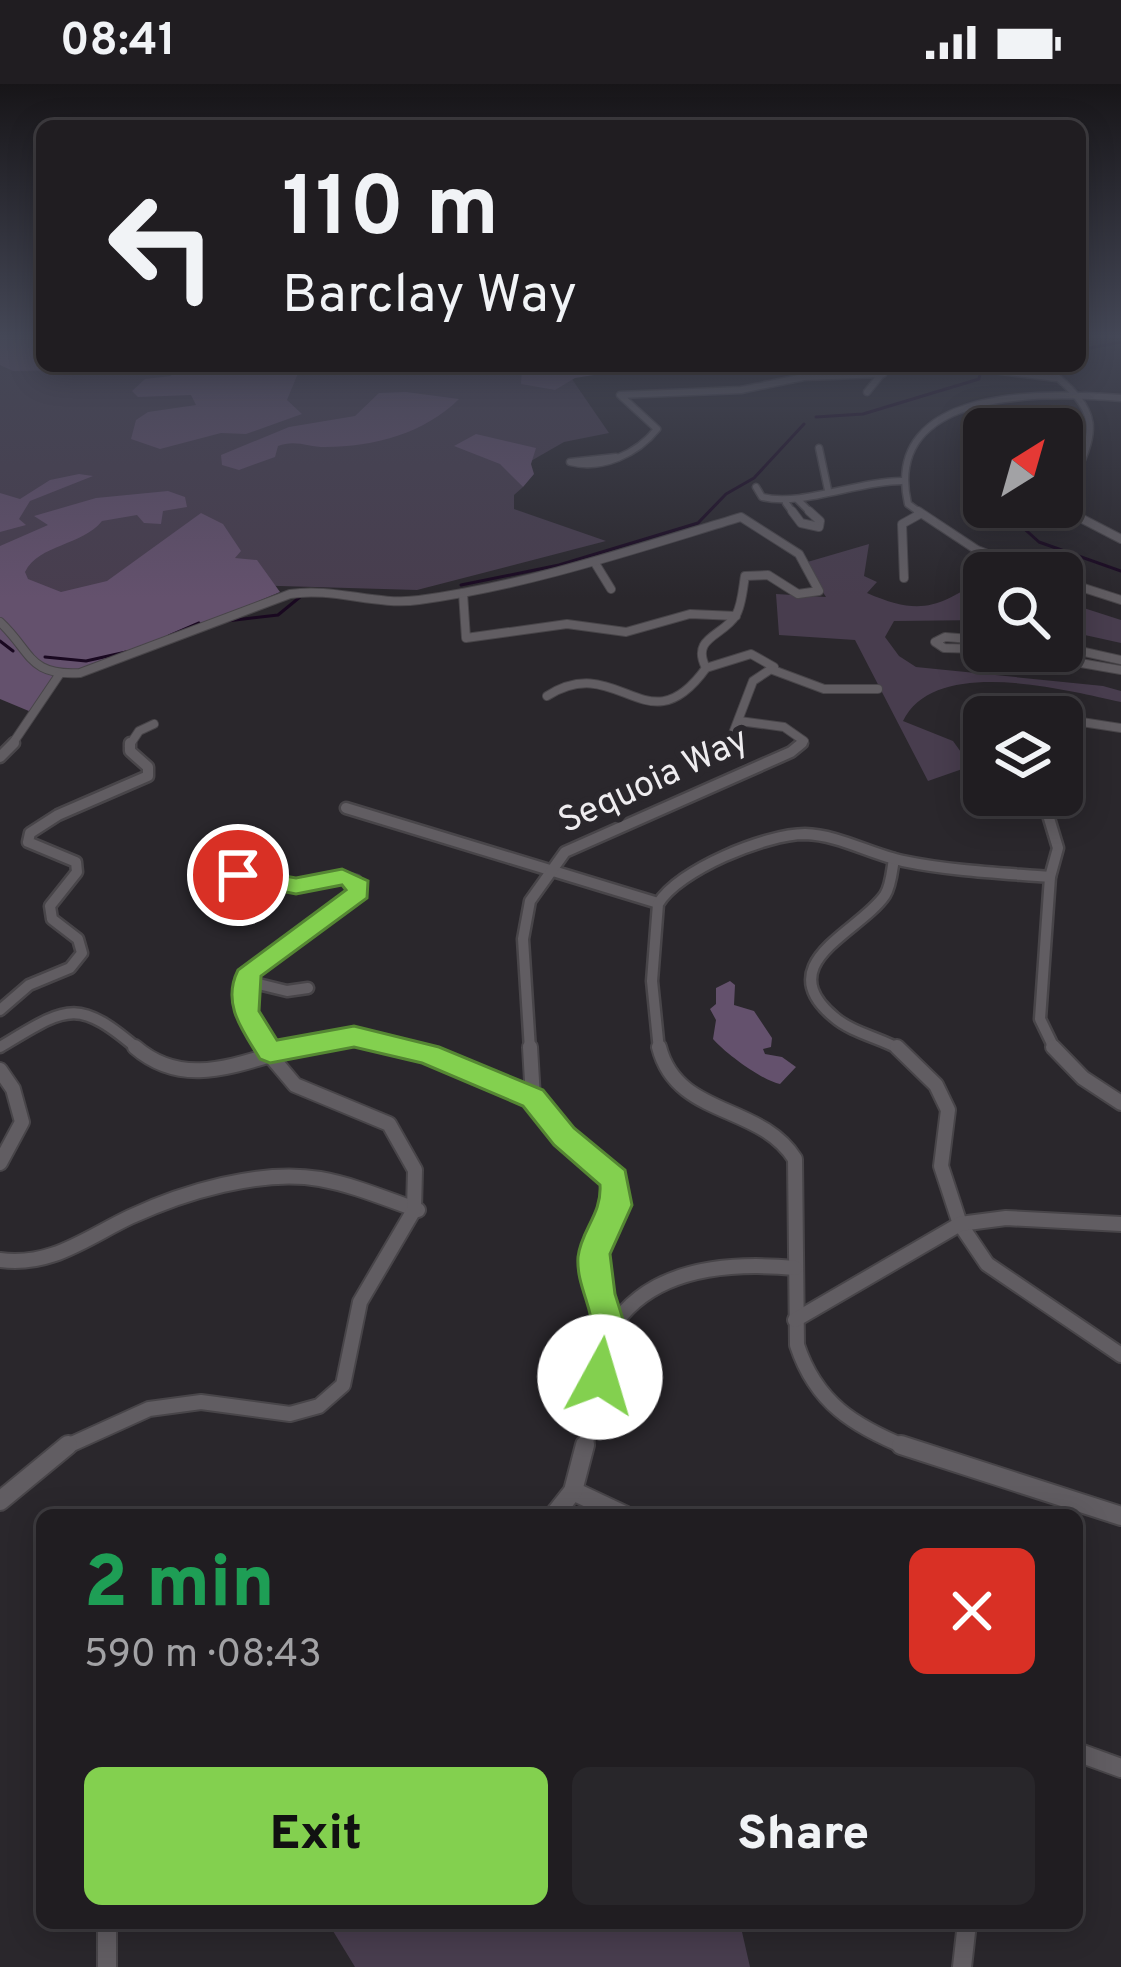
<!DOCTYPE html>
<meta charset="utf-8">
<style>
:root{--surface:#201d21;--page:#28262a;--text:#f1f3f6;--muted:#a2a2a5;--line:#3d3b3f;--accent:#83d04f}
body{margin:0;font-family:Overpass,sans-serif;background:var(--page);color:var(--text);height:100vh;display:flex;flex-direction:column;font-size:45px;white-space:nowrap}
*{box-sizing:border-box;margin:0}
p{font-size:39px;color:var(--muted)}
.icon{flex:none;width:66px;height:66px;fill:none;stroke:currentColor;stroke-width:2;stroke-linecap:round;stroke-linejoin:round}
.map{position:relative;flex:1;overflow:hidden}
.side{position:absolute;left:36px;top:1425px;width:1047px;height:420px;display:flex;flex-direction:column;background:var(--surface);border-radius:18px;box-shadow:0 6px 30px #0003,0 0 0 3px var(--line)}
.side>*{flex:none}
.hud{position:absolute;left:36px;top:36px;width:1050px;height:252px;border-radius:18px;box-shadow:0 6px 30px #0003,0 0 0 3px var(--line);background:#201d21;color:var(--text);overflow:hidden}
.needle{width:78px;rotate:37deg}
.controls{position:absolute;left:963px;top:324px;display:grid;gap:24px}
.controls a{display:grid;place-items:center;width:120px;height:120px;border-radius:18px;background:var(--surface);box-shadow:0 6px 30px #0003,0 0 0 3px var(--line);font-size:60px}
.pin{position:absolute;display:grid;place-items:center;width:102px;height:102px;color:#fff;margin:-51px;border:6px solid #fff;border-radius:50%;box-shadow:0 3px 12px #0007}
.me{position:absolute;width:132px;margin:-66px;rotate:6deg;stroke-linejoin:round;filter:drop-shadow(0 0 9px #0008)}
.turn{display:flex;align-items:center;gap:42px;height:252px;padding:0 48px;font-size:54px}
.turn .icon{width:156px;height:156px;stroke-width:2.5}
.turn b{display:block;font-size:84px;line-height:102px}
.round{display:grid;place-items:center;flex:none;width:126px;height:126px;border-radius:18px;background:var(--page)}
.headline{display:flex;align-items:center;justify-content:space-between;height:204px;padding:0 48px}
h1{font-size:72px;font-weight:800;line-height:90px;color:#1e9e55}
.button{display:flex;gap:24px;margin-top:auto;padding:24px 48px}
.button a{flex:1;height:138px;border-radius:18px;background:var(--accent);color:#111;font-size:48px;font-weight:800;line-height:138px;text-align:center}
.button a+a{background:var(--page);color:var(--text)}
.status{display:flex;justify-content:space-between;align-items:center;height:84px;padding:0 60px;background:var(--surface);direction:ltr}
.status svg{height:33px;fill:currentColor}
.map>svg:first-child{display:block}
.green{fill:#483d4e}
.forest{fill:#64516d}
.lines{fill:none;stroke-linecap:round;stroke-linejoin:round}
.stream{stroke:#190820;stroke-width:3}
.street-far4-casing{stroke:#484549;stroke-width:9}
.street-far3-casing{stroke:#484549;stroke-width:10}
.street-far2-casing{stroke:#484549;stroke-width:15}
.street-far1-casing{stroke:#484549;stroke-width:18}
.street-casing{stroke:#484549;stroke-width:22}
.street-far4{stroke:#615d62;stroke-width:6}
.street-far3{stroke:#615d62;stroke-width:8}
.street-far2{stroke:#615d62;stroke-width:10}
.street-far1{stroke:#615d62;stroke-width:14}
.street{stroke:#615d62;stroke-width:18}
.route{fill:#83d04f;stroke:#558733;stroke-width:3}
.labels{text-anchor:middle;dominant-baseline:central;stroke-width:12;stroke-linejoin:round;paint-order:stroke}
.street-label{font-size:36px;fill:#eeecef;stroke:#2a272c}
</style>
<div class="status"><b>08:41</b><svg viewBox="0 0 49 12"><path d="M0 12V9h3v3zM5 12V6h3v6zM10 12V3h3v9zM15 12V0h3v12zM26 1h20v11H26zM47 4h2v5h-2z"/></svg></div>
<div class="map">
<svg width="1121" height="1883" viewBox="0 0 1121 1883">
<rect width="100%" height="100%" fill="#2a272c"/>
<g class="green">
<path d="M 0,250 L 42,250 L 42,282 L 563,282 L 609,349 L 564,358 L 510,389 L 523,403 L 514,411 L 514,425 L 606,457 L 417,506 L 249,501 L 0,539 Z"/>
<path d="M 869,460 L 864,492 L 877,498 L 867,509 C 920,532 938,524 984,493 L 984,536 L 894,537 L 885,553 L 899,572 L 916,583 L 1103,602 L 1121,607 L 1121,618 C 1062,605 935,572 903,637 L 953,657 L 971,682 L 928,697 L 855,556 L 779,551 L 776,510 L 826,513 L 804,479 Z"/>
<path d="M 1062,517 L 1121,536 L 1121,559 L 1062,546 Z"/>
<path d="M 304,1839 L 740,1839 L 750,1883 L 355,1883 L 333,1847 Z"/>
</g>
<g class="forest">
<path d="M 0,250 L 42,250 L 42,282 L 78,282 L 81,286 L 13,287 L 0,281 Z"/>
<path d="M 194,282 L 301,282 L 287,316 L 302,330 L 246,350 L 221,349 L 160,365 L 131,355 L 136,336 L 148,328 L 196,321 L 191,311 L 138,313 L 132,307 L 145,295 L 171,292 L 173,287 Z"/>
<path d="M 505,282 L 752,282 L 841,290 L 607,289 L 575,294 L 555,306 L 521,300 L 522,284 Z"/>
<path d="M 406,308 L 459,315 C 425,349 374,363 325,363 C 308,363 295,355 278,362 L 275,373 L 239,386 L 222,381 L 221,371 L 289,343 L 355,332 L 379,309 Z"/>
<path d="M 476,350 L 536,364 L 531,380 L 534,390 L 523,403 L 500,380 L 454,362 Z"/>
<path d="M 79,390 L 93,392 L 30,417 L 19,435 L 26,441 L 0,448 L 0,409 L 20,415 L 50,396 Z"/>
<path d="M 168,407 L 185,413 L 187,423 L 163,427 L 161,440 L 144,439 L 137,431 L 102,437 C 82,462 39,460 25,488 L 28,495 L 61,508 L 107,497 L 201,429 L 223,440 L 241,467 L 235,474 L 257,476 L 280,508 L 114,579 L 62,592 L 36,630 L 0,615 L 0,462 L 48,441 L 34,432 L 96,414 Z"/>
<path d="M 730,897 L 735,901 L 734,921 L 754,927 L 772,954 L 771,963 L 763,965 L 765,970 L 782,973 L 796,983 L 780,1000 C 763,997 725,969 713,955 L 716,936 L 710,925 L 716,920 L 716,904 Z"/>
</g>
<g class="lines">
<g class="stream">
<path d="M 1080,266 L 1121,258"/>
<path d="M 816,333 L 863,330 L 979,295 L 981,286"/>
<path d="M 1028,345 L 1043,324"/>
<path d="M 1000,423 L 1039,458 L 1121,487"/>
<path d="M 461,501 L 559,481 L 698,439 L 726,410 L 754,394 L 804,340"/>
<path d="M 227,537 L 278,531 L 300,513"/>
<path d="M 169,552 L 199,539"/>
<path d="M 0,557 L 13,567"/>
<path d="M 45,573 L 86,577 L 126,568"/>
</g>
<defs>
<g id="street-far4">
<path d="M 962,282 L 1056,294"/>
<path d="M 1044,282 C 1106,332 1097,345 1065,413 L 1071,430"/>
<path d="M 867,308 L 888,282"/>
<path d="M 819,364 L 828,406"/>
<path d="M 616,373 L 570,378 C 602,386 637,370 657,345 L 620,311 L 741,306 L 804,293 L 883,290"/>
<path d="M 1062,397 L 1085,356"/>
<path d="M 756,403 L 762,413 C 801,423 857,397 902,397"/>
<path d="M 798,416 L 812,430"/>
<path d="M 786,419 L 794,430"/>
<path d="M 922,430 L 908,420 C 881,302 1049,308 1121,314"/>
</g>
<g id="street-far3">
<path d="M 792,427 L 801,439 L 819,443 L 820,437 L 809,427"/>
<path d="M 918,427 L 977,466 L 1035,489"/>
<path d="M 1070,427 L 1072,431"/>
<path d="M 1069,428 L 1121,455"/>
<path d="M 595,479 L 611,505"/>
<path d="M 904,494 L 902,440 L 920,430"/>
<path d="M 1062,497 L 1121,516"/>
<path d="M 463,509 L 466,554 L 567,540 L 626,548 L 690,530 L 736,532"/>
<path d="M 0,538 C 32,568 28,592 80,589 L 290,510 C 334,503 375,522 419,516 C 529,501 635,465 741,433 L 799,470 L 819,507 L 798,510 L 768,491 L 745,492 C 743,503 742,521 736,531 C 724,552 690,553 706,584 L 751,570 L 774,583 L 753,597 L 732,652"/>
<path d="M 984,556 L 945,553 L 935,558 L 944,564 L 984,565"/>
<path d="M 1062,563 L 1121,576"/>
<path d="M 1012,567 L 1121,586"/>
<path d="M 773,586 L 824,605 L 878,605"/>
<path d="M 547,612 C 619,566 647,666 706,584"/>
<path d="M 977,624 L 1044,633"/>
<path d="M 1062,635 L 1121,644"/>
<path d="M 739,637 L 784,643 L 804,657 L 798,662"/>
<path d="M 11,662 L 59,591"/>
<path d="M 129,662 L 139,647 L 154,640"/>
</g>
<g id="street-far2">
<path d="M 0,673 L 14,659"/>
<path d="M 1042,711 L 1058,764 L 1050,793 L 1040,935 L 1055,966"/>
<path d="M 996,716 L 1044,719"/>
<path d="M 346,724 L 658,819"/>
<path d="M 894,775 C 892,786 891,802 885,811 C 860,848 769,879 834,933 C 852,949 881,954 901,966"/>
<path d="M 238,792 L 295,802 L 342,793 L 356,797 L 359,808 L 251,886 L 246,916 L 265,966"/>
<path d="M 246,897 L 287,907 L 308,904"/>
<path d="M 0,926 L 29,901 L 70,884 L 82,869 L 78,855 L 52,835 L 50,822 L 77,788 L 76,778 L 28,758 L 30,749 L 58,731 L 148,692 L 148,683 L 130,667 L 130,659"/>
<path d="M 0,963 C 67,923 76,912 139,966"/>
<path d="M 287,966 L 340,953 L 412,966"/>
<path d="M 530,966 L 523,855 L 530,817 L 565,768 L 791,668 L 802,659"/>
<path d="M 659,966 L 652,897 L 658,820 C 678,786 766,750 805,750 C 839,751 870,770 903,777 C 951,787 1001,789 1050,793"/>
</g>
<g id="street-far1">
<path d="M 135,963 C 186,1007 240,978 299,963"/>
<path d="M 404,963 L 533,1014 L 564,1053 L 614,1095 L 619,1108 C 594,1170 589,1182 610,1248"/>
<path d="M 530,963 L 533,1014"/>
<path d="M 659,963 C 677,1034 760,1019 795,1075 L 797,1261 C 816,1319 854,1342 908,1364"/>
<path d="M 897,963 L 936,1001 L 948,1026 L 941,1082 L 960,1140 L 987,1180 L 1121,1271"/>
<path d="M 1053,963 L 1083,994 L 1121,1019"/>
<path d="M 0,986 L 13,1005 L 22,1038 L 0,1079"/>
<path d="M 0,1176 C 51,1183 86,1154 130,1133 C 184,1108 260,1085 320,1095 C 354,1101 386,1115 418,1126"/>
<path d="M 795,1236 L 960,1140 L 1006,1134 L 1121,1140"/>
<path d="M 63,1364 L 149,1325 L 201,1318 L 290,1330 L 319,1322 L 343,1301 L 360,1218 L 414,1126 L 415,1086 L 389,1040 L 295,1001 L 263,963"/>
<path d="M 585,1364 C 591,1337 599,1267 611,1246 C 649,1183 731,1178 795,1184"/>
</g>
<g id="street">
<path d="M 901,1361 L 1121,1432"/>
<path d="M 573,1407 L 624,1431"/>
<path d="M 0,1417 L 68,1361"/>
<path d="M 554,1431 L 573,1407 L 585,1361"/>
<path d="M 1077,1668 L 1121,1684"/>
<path d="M 107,1839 L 107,1883"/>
<path d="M 962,1883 L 967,1839"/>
</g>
</defs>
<use href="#street-far4" class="street-far4-casing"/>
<use href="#street-far3" class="street-far3-casing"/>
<use href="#street-far2" class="street-far2-casing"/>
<use href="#street-far1" class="street-far1-casing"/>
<use href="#street" class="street-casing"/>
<use href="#street-far4" class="street-far4"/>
<use href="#street-far3" class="street-far3"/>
<use href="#street-far2" class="street-far2"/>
<use href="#street-far1" class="street-far1"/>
<use href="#street" class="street"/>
</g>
<linearGradient id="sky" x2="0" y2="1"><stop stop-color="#171518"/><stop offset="0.49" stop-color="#444756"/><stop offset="1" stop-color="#444756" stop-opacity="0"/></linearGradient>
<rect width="1121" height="514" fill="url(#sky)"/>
<path class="route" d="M 238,784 L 296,794 L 342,785 L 368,797 L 367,814 L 261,892 L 259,927 L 277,956 L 354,942 L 439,963 L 543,1006 L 574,1044 L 625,1086 L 632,1121 L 610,1170 L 615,1210 L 627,1248 L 612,1305 L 600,1310 L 588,1305 C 579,1285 593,1270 593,1249 C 593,1224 576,1200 578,1173 C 581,1146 602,1130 600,1101 L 554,1061 L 523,1022 L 422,979 L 354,963 L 270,979 L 260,975 C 243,947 221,920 238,886 L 346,806 L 342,801 L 296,810 L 230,797 L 226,791 Z"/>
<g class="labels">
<g class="street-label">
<text transform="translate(654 698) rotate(-25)">Sequoia Way</text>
</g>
</g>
</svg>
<div class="controls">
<a><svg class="needle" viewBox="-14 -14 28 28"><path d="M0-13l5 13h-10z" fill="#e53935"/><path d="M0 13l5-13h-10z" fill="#a2a2a5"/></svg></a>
<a><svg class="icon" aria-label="search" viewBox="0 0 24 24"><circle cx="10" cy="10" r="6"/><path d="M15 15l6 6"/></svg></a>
<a><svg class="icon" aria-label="layers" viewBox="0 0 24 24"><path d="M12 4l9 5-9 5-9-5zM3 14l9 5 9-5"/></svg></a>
</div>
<div class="pin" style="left:238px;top:791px;background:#d93025"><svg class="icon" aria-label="arrive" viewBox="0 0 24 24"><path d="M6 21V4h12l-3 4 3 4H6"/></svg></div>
<svg class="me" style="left:600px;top:1293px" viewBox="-20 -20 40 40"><circle r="19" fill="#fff"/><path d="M0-13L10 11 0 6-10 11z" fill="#83d04f"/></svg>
<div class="hud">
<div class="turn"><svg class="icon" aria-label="left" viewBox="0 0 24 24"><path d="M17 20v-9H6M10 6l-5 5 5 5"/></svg><div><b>110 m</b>Barclay Way</div></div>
</div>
<section class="side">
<div class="headline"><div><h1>2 min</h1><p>590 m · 08:43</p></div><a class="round" style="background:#d93025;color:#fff"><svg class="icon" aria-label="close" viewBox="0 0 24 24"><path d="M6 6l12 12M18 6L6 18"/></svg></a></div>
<div class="button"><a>Exit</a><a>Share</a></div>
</section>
</div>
